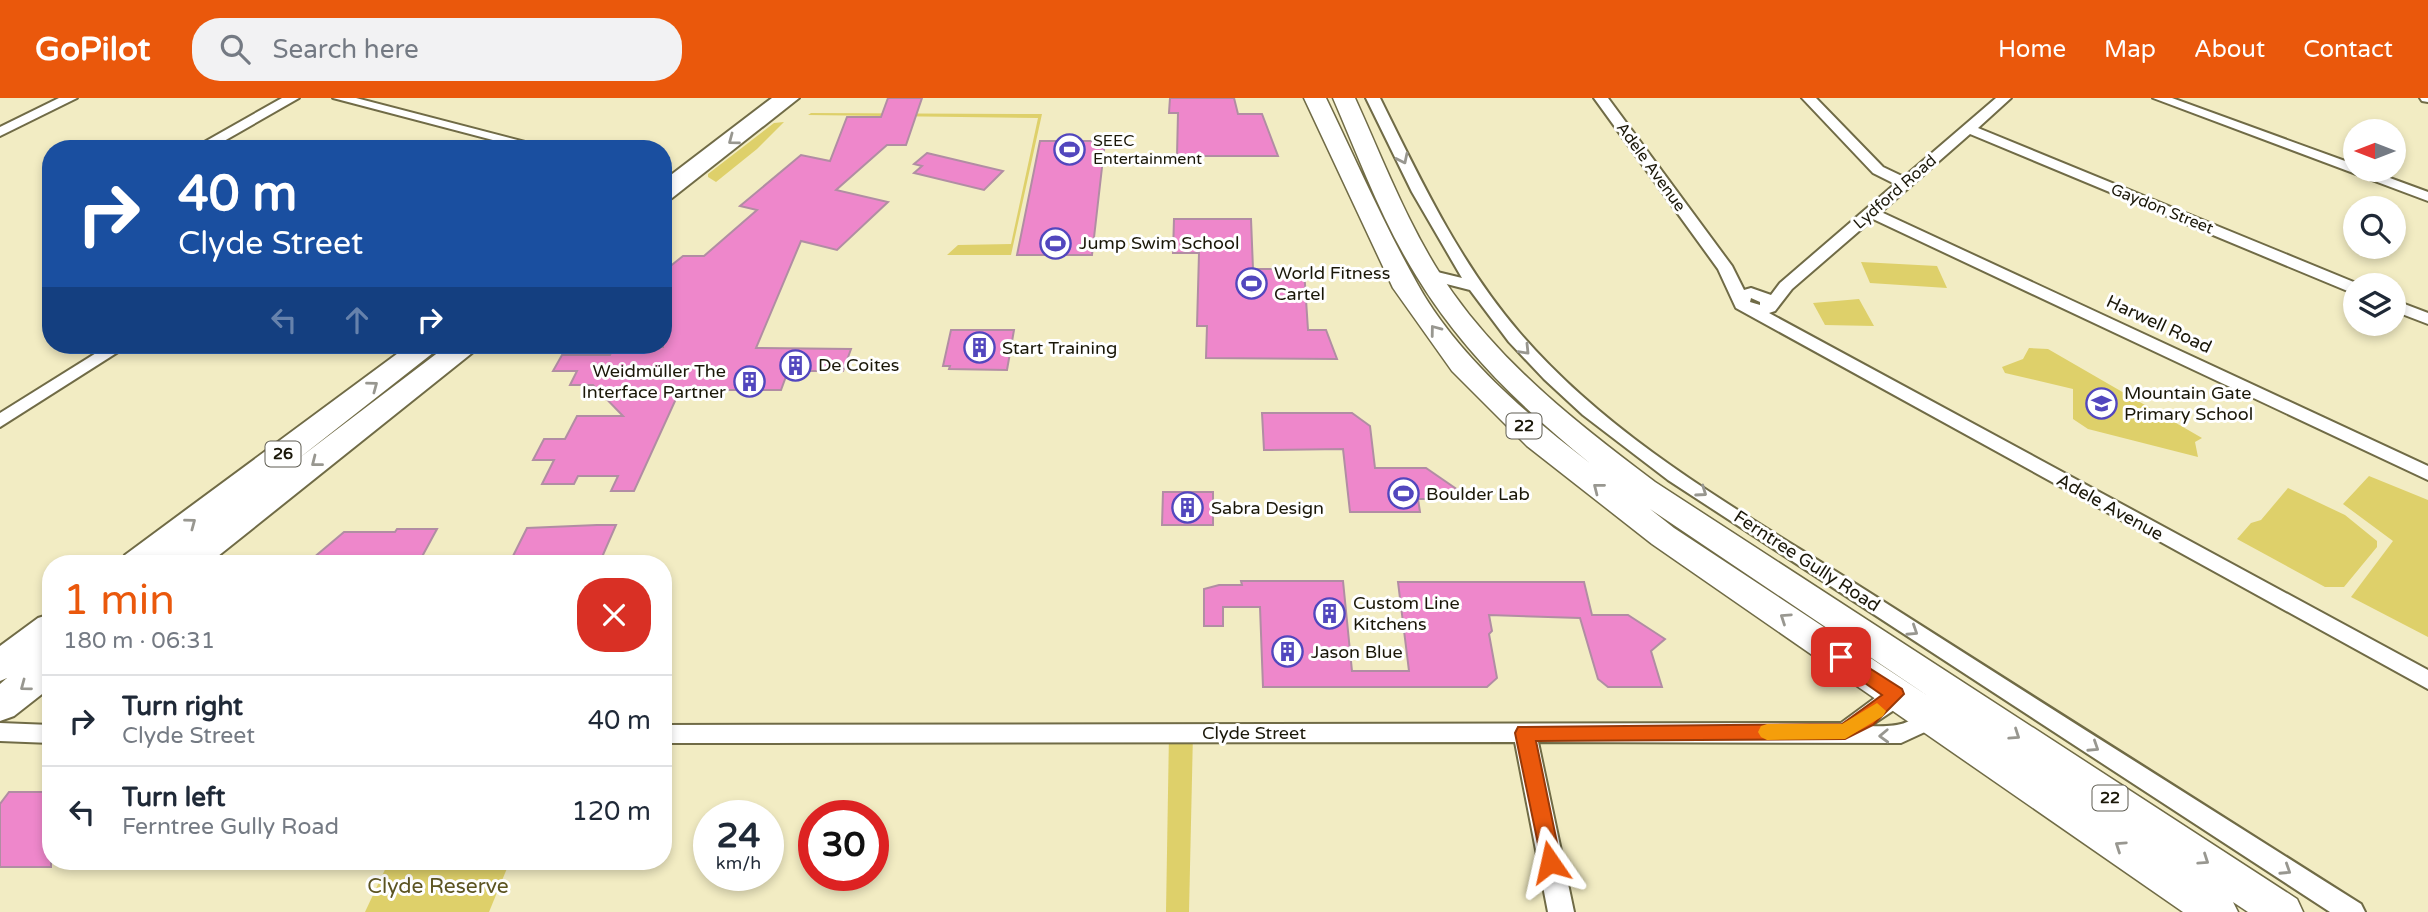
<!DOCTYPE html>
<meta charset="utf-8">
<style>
:root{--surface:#fff;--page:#f2f2f3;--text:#1f2937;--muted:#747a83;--line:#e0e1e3;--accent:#ea580c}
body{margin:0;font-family:"Varela Round",sans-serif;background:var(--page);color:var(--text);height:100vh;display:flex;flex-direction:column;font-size:26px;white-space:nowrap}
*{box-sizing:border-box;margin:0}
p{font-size:23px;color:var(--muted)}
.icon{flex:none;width:38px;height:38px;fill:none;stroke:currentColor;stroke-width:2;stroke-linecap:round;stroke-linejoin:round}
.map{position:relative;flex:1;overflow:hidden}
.sheet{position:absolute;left:42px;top:457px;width:630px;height:315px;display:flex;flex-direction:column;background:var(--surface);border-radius:28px;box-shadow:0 4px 10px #0003}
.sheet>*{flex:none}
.guide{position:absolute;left:42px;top:42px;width:630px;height:214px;border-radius:28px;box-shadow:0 4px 10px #0003;background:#1a4fa0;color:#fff;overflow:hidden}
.needle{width:46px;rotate:270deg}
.tools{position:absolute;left:2343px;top:21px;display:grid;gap:14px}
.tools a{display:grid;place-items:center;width:63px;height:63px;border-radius:50%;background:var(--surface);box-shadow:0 4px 10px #0003;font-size:35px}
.speed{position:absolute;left:693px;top:702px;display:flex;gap:14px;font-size:35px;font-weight:700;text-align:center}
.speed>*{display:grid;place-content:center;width:91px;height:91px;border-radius:50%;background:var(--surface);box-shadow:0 4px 10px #0003;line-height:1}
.speed small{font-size:18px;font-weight:400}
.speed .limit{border:10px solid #d22;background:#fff;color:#111}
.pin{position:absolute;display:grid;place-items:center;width:60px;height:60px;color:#fff;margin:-30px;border-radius:14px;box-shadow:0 4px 10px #0006}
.me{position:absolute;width:77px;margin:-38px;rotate:349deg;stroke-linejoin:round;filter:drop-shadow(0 0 5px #0008)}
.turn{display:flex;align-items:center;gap:24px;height:147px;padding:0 21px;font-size:32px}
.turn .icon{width:91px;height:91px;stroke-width:2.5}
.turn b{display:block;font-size:49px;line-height:60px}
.lanes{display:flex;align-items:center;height:66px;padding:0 21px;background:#0003;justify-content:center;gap:35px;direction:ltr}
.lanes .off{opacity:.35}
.round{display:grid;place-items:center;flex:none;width:74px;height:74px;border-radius:28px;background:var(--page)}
.head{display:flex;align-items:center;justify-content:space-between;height:119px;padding:0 21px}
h1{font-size:42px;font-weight:600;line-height:52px;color:var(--accent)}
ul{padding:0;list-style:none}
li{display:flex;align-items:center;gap:21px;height:91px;padding:0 21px;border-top:2px solid var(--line)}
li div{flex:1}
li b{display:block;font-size:26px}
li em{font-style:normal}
header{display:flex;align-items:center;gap:42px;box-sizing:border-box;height:98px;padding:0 35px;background:var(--accent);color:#fff}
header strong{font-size:33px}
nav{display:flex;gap:38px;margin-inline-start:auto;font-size:24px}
.search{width:490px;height:63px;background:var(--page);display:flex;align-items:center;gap:18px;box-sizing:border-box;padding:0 24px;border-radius:28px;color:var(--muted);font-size:26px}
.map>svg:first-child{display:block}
.green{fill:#ded06a}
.building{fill:#ee87cb;stroke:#b18da3;stroke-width:2}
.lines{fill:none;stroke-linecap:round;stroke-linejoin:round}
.minor-casing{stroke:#706b46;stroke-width:4}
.primary-casing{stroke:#706b46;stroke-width:3}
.trunk-casing{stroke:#706b46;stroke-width:4}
.minor{fill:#fff;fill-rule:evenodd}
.primary{fill:#fff;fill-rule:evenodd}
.trunk{fill:#fff;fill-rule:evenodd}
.oneway{stroke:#989790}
.route{fill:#ea580c;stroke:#983908;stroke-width:2}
.slow{fill:#f59e0b}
.labels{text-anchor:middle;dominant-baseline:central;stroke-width:6;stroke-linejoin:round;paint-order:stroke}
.far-poi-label{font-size:16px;fill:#1a1708;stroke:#fff;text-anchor:start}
.far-street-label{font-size:16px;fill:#1a1708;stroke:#fff}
.shield{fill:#fff;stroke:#5f5d52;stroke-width:2}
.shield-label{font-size:16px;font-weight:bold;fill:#1a1708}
.poi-label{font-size:18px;fill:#1a1708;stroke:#fff;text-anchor:start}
.street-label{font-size:18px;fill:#1a1708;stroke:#fff}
.near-park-label{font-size:21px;fill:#5c5421;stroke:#fff}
</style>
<header>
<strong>GoPilot</strong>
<div class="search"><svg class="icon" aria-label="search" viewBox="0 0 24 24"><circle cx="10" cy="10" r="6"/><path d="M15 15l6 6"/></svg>Search here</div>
<nav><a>Home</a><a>Map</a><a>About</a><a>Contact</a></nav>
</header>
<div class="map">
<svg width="2428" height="814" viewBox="0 0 2428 814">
<rect width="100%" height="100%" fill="#f2ecc3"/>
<g class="green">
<path d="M 811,15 L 1042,16 L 1011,157 L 947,157 L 958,147 L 1011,146 L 1038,20 L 808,17 Z"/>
<path d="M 784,24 L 757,51 L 716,84 L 708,79 L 708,76 L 774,25 Z"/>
<path d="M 1861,164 L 1937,168 L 1947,190 L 1870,185 Z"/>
<path d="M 1859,201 L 1874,228 L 1825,227 L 1813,205 Z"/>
<path d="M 2029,250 L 2048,251 L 2202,340 L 2195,344 L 2198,359 L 2088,331 L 2073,321 L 2073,291 L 2005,275 L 2002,269 L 2023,261 Z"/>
<path d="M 2369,378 L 2428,402 L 2428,539 L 2351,499 L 2393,443 L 2343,406 Z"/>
<path d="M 2288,390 L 2345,417 L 2377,443 L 2377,449 L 2344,489 L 2325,489 L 2237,441 L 2251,425 L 2261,422 Z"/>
<path d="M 1169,635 L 1193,635 L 1189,814 L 1166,814 Z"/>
<path d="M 389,763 L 510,763 L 489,814 L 365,814 Z"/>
</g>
<g class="building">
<path d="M 888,0 L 922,0 L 906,47 L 887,47 L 836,92 L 888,104 L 837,152 L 801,143 L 756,250 L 851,251 L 843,273 L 788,273 L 781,292 L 680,292 L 634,393 L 611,393 L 618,378 L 578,378 L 574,386 L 542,386 L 554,362 L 533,362 L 544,341 L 565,341 L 577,318 L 623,318 L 593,287 L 570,287 L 577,273 L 553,273 L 562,257 L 610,257 L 614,249 L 663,249 L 663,174 L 683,158 L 704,158 L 757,112 L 740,108 L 801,57 L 830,63 L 847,19 L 881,19 Z"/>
<path d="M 1170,0 L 1234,0 L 1238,16 L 1262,16 L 1278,58 L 1177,58 L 1178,15 L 1169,15 Z"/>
<path d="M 1040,43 L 1105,43 L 1092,157 L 1017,157 Z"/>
<path d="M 927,55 L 1003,73 L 984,92 L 914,75 L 922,68 L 914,66 Z"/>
<path d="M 1174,121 L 1251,121 L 1253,171 L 1304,171 L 1308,232 L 1326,232 L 1337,261 L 1206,260 L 1207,228 L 1197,228 L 1199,155 L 1173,155 Z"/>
<path d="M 951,232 L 1014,232 L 1007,272 L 949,271 L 950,268 L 943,268 Z"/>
<path d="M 1262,315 L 1352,315 L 1370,328 L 1375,370 L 1426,370 L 1471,401 L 1418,401 L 1420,414 L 1350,414 L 1343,351 L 1264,352 Z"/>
<path d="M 1163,394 L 1213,394 L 1213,427 L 1162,427 Z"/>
<path d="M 597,427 L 616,427 L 599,466 L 509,466 L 527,430 Z"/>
<path d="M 397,431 L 437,431 L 418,466 L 306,466 L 344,434 L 395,434 Z"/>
<path d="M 1241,483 L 1343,483 L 1352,573 L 1409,573 L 1398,484 L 1584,484 L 1592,517 L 1628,517 L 1665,541 L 1651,553 L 1662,589 L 1608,589 L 1598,581 L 1580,520 L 1489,517 L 1492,533 L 1489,536 L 1497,580 L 1487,589 L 1263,589 L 1260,509 L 1223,509 L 1223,528 L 1204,528 L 1204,491 L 1219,487 L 1242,487 Z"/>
<path d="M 9,694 L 51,694 L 51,769 L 0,769 L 0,706 Z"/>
</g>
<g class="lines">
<defs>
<g id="minor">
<path d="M 59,0 L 77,0 L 0,38 L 0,29 Z"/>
<path d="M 282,0 L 299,0 L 210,51 L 192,51 Z"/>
<path d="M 333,0 L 356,0 L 552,51 L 527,51 Z"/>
<path d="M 1366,0 L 1380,0 C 1420,81 1459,164 1519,234 C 1613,344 1746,416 1867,493 C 2031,598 2196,702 2361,806 L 2365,814 L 2330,814 L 1668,382 L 1583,317 L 1544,281 L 1509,244 L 1470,192 L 1423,180 L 1421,177 L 1429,172 L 1462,180 L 1412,94 Z"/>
<path d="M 1594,0 L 1608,0 L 1732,168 L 1744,192 L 1751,190 L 1771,197 L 1780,185 L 1895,86 L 1873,75 L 1802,0 L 1816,0 L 1883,69 L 1904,79 L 1996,0 L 2011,0 L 1978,30 L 2361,187 L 2356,187 L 2356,196 L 2350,194 L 1970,36 L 1881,114 L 2428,368 L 2428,382 L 1873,121 L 1792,191 L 1775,213 L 1769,215 L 2428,572 L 2428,591 L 1736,210 L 1718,171 ZM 1751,200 L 1760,204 L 1760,207 L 1750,204 Z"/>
<path d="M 2153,0 L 2172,0 L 2356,67 L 2356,72 L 2368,72 L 2428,94 L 2428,103 Z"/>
<path d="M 2420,0 L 2428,0 L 2428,4 L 2422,3 Z"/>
<path d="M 2394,202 L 2428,215 L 2428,226 L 2394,213 Z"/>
<path d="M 109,247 L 129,247 L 0,329 L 0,315 Z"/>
<path d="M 1904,585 L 1912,588 L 1915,594 L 1912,600 L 1870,628 C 1892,629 1915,628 1926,607 L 1934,604 L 1942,607 L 1945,613 L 1940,627 L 1901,645 L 1538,644 L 1574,814 L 1548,814 L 1515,644 L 663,645 L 663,627 L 1841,625 L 1883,594 Z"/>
<path d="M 0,625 L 51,627 L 51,645 L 0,643 Z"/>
</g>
<path id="primary" d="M 1304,0 L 1326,0 C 1356,62 1384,127 1418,187 C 1457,257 1528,318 1591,366 C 1524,312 1462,253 1417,179 C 1382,123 1359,60 1333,0 L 1355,0 C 1385,66 1411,136 1453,195 C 1507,271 1582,329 1655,384 L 2297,801 L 2303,814 L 2248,814 L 2233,804 L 2238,814 L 2183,814 L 1652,446 L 1527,348 L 1452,273 L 1393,190 ZM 1650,411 L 1928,598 L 1674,430 Z"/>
<g id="trunk">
<path d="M 772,0 L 799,0 L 672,100 L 663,103 L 663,83 Z"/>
<path d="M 409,247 L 443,247 L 298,361 L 448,247 L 482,247 L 208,466 L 167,466 L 171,459 L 162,466 L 120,466 L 125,457 Z"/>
<path d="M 51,516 L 51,550 L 43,556 L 51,553 L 51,589 L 14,618 L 0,623 L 0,586 L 7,580 L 0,583 L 0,548 L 38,520 Z"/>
</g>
</defs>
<use href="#minor" class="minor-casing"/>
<use href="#primary" class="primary-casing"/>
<use href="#trunk" class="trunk-casing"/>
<use href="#minor" class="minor"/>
<use href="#primary" class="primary"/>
<use href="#trunk" class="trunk"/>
</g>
<defs><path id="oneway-chevron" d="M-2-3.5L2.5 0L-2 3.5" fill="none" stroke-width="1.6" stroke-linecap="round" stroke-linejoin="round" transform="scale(1.75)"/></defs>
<g class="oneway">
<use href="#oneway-chevron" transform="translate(733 42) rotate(143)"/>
<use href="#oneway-chevron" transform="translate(1403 61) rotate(64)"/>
<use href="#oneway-chevron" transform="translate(1435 232) rotate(-127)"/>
<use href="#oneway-chevron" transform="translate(1525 252) rotate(46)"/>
<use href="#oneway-chevron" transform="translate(373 288) rotate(-37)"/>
<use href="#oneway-chevron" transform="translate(316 364) rotate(142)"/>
<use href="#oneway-chevron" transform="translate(1598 390) rotate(-142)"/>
<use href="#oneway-chevron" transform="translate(1702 394) rotate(35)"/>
<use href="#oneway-chevron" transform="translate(191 425) rotate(-37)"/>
<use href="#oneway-chevron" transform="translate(1785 520) rotate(-146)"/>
<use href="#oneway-chevron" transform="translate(1913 533) rotate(33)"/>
<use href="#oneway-chevron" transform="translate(25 588) rotate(143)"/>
<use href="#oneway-chevron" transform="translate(2015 637) rotate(34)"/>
<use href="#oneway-chevron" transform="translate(1884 638) rotate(178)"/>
<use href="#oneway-chevron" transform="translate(2094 649) rotate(33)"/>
<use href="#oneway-chevron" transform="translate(2120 748) rotate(-146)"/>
<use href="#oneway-chevron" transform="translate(2204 762) rotate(34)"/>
<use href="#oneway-chevron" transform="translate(2286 772) rotate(33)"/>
</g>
<path class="route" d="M 1841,552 L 1902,591 L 1904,596 L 1873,627 L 1845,641 L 1536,643 L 1561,764 L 1558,770 L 1550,773 L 1543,770 L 1515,635 L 1518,629 L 1842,626 L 1882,597 L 1835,564 L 1832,559 L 1835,554 Z"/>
<path class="slow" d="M 1877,605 L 1886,613 L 1883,618 L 1845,641 L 1767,642 L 1761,639 L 1758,634 L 1761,628 L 1767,626 L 1842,626 Z"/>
<defs>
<symbol id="stadium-ring" viewBox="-11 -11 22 22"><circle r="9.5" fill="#fff" stroke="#5247be" stroke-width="1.5"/><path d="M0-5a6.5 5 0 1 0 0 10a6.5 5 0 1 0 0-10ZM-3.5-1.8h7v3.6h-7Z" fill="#5247be"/></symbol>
<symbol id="building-ring" viewBox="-11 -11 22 22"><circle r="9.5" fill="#fff" stroke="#5247be" stroke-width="1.5"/><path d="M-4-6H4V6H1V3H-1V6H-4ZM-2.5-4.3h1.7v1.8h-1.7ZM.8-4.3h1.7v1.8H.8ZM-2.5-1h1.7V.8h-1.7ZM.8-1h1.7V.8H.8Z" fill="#5247be"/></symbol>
<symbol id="school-ring" viewBox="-11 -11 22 22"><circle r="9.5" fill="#fff" stroke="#5247be" stroke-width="1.5"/><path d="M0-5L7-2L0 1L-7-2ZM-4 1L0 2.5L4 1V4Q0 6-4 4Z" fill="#5247be"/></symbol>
</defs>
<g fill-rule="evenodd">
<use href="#stadium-ring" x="1052" y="34" width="35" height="35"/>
<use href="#stadium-ring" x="1038" y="128" width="35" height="35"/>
<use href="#stadium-ring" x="1234" y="168" width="35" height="35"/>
<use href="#building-ring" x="962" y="232" width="35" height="35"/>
<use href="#building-ring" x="778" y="250" width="35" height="35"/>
<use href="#building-ring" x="732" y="266" width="35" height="35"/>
<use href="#school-ring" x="2084" y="288" width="35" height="35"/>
<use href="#stadium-ring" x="1386" y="378" width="35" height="35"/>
<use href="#building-ring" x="1170" y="392" width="35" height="35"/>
<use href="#building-ring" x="1312" y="498" width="35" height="35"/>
<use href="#building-ring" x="1270" y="536" width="35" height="35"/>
</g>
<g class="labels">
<g class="far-poi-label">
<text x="1093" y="43">SEEC<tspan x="1093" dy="18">Entertainment</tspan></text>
</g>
<g class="far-street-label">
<text transform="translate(1651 69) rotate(54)">Adele Avenue</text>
<text transform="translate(1895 94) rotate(-41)">Lydford Road</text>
<text transform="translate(2162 111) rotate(22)">Gaydon Street</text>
</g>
<g class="shield">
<rect x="1506.5" y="315.5" width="35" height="25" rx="5"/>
<rect x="265.5" y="343.5" width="35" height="25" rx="5"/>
<rect x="2092.5" y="687.5" width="35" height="25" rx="5"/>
</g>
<g class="shield-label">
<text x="1524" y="328">22</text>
<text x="283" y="356">26</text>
<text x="2110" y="700">22</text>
</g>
<g class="poi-label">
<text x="1079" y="145">Jump Swim School</text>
<text x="1274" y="175">World Fitness<tspan x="1274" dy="21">Cartel</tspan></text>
<text x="1002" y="250">Start Training</text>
<text x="818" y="267">De Coites</text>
<text x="726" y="273" text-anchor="end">Weidmüller The<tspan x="726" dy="21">Interface Partner</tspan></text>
<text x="2124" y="295">Mountain Gate<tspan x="2124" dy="21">Primary School</tspan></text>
<text x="1426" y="396">Boulder Lab</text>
<text x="1211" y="410">Sabra Design</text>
<text x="1353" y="505">Custom Line<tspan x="1353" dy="21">Kitchens</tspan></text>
<text x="1311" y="554">Jason Blue</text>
</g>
<g class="street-label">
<text transform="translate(2159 226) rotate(25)">Harwell Road</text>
<text transform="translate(2110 409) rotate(29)">Adele Avenue</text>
<text transform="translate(1807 463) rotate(33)">Ferntree Gully Road</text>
<text x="1254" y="635">Clyde Street</text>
</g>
<g class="near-park-label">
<text x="438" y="788">Clyde Reserve</text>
</g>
</g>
</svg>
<div class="tools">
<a><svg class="needle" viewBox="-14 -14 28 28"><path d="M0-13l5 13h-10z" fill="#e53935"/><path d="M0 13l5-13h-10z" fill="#747a83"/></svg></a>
<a><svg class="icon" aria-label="search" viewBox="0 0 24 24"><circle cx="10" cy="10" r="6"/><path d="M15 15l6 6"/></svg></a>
<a><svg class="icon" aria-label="layers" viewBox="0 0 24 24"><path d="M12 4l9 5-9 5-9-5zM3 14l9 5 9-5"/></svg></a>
</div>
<div class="speed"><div>24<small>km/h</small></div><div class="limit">30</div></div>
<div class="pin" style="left:1841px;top:559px;background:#d93025"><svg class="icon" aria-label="arrive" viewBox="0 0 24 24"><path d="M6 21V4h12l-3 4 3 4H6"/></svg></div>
<svg class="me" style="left:1550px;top:764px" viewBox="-20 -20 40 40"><path d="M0-17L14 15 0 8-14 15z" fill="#ea580c" stroke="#fff" stroke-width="4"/></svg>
<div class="guide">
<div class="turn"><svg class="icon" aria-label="right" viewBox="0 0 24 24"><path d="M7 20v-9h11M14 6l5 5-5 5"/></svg><div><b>40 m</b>Clyde Street</div></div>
<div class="lanes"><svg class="icon off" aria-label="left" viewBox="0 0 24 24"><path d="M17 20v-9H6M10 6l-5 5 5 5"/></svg><svg class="icon off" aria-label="ahead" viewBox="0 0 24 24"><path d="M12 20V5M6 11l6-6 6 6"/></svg><svg class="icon" aria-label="right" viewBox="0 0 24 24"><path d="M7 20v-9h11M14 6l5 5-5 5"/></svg></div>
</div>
<section class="sheet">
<div class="head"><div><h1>1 min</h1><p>180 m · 06:31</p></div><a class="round" style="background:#d93025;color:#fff"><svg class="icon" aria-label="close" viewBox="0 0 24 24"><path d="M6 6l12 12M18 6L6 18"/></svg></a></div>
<ul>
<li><svg class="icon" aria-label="right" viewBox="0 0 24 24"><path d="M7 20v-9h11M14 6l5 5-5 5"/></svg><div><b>Turn right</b><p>Clyde Street</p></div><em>40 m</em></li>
<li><svg class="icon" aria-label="left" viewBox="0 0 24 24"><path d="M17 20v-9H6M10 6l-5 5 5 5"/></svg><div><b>Turn left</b><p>Ferntree Gully Road</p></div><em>120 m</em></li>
</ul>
</section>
</div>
